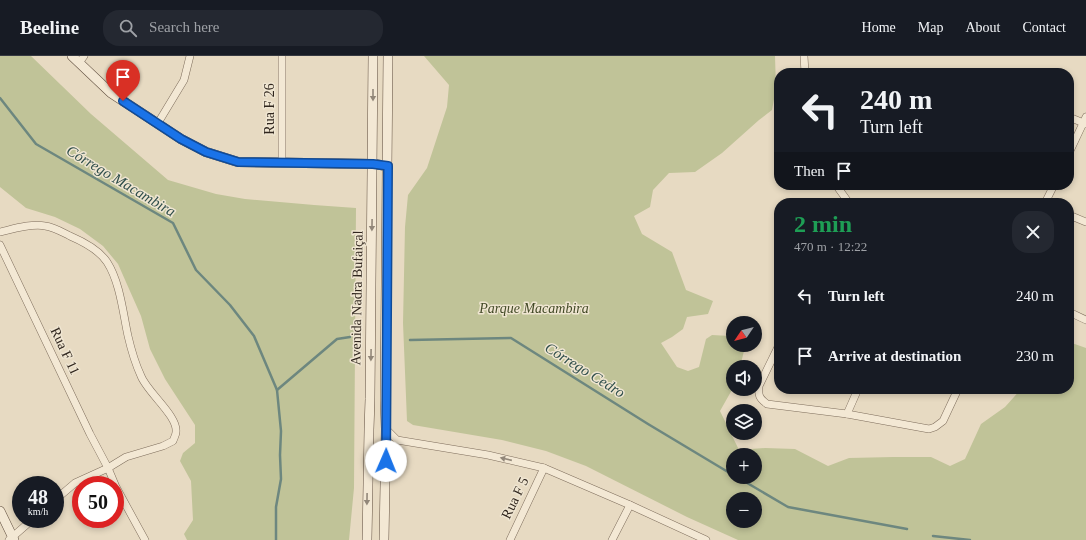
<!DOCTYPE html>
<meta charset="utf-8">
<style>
:root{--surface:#171b24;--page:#242831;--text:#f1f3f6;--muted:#9ea1a6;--line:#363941}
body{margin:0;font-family:Georgia,serif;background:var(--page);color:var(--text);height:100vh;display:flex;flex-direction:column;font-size:15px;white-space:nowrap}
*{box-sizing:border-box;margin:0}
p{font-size:13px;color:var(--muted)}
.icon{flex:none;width:22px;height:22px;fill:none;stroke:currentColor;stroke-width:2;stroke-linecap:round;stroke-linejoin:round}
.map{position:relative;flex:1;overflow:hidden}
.sheet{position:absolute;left:774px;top:142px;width:300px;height:196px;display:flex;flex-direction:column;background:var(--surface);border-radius:16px;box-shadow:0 2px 6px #0003}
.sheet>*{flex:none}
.top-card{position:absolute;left:774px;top:12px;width:300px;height:122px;border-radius:16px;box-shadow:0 2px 6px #0003;background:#171b24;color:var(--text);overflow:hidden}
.needle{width:26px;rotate:235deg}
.tools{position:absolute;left:726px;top:260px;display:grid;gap:8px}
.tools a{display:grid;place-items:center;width:36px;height:36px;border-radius:50%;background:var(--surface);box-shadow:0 2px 6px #0003;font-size:20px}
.speed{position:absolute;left:12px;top:420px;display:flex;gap:8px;font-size:20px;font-weight:700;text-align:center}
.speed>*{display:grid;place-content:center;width:52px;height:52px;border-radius:50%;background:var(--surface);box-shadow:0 2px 6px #0003;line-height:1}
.speed small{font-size:10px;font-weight:400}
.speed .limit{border:6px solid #d22;background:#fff;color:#111}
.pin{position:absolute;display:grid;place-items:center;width:34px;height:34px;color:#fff;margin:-41px -17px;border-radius:50% 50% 50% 0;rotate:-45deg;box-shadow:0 0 4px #0007}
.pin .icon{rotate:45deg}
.me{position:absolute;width:44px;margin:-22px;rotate:1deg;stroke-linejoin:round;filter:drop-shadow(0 0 3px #0008)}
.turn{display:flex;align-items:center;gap:14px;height:84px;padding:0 20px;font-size:18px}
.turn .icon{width:52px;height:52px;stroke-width:2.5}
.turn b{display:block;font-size:28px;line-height:34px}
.then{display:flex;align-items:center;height:38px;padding:0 20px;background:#0003;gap:8px;font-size:15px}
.round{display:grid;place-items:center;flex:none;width:42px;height:42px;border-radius:16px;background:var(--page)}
.summary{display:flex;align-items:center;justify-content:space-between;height:68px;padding:0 20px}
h1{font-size:24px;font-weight:700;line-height:30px;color:#1e9e55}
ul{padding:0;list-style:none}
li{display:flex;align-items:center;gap:12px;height:60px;padding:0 20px}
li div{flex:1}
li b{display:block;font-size:15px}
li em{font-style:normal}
header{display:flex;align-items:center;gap:24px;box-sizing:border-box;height:56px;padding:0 20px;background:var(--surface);border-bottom:1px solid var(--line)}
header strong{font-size:19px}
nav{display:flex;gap:22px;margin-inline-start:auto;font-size:14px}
.search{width:280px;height:36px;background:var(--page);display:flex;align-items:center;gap:10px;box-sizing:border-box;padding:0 14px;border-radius:16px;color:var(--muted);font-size:15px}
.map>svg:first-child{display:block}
.green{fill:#c0c398;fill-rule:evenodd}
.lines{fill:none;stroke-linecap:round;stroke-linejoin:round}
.stream{stroke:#6d877f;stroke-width:2.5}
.street-casing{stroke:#7e6d5c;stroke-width:8}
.secondary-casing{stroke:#604e3f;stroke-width:10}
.street{stroke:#f3e8d4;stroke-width:7}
.secondary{stroke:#f3e8d4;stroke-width:9}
.oneway{fill:#928779}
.route-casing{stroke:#114b97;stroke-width:10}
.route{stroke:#1a73e8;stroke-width:7}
.labels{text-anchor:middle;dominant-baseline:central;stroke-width:3;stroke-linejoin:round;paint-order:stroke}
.street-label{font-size:14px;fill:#30261e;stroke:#efe5d1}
.park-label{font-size:14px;font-style:italic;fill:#434a27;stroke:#efe5d1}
.water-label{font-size:15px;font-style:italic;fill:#2f4e4b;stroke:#efe5d1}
</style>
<header>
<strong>Beeline</strong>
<div class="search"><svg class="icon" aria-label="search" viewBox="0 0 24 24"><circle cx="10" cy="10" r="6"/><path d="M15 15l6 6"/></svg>Search here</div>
<nav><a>Home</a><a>Map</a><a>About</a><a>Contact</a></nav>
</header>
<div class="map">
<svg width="1086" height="484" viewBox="0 0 1086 484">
<rect width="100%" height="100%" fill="#e7dac2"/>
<g class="green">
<path d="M 0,0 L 31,0 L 91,58 L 168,124 L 216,138 L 245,143 L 314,149 L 356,152 L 354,432 L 349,484 L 187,484 L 184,478 L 193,464 L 191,425 L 180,405 L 183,397 L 195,387 L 195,369 L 165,323 L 150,293 L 141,260 L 118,208 L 103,190 L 80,173 L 55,161 L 26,152 L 0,131 Z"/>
<path d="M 424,0 L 775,0 L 776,33 L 772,54 L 759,64 L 722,97 L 695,116 L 669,117 L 653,134 L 650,151 L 634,160 L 642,178 L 672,196 L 686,234 L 713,245 L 708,258 L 687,261 L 683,273 L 672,281 L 661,287 L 677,311 L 688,315 L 699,311 L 706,283 L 712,279 L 730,280 L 733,282 L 733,289 L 742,289 L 745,291 L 740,311 L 733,311 L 733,332 L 720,355 L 739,394 L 765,392 L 795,393 L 828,410 L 849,402 L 893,401 L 931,401 L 950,410 L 965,403 L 981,368 L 1005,351 L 1021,333 L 1069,333 L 1069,286 L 1086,292 L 1086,484 L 738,484 L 687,461 L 586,410 L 546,395 L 502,384 L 413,369 L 407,365 L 403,267 L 405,171 L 408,139 L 427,112 L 447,51 L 449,29 ZM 733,399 L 755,399 L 755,421 L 733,421 ZM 733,443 L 755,443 L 755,465 L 733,465 Z"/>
</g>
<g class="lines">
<g class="stream">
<path d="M 0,42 L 36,88 L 173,167 L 196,214 L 230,249 L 254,280 L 277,334 L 281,375 L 280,399 L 281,423 L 276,451 L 276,484"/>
<path d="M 410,284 L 511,282 L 648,368 L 733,419"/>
<path d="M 277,334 L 337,283 L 350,281"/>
<path d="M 737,421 L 788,451 L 907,473"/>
<path d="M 933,480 L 970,484"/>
</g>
<defs>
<g id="street">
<path d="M 282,0 L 282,107"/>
<path d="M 804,0 L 805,17"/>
<path d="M 79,7 L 84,0"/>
<path d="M 1069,61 L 1086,68"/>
<path d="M 158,67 L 184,24 L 190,0"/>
<path d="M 1069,97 L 1086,61"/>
<path d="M 836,129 L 849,147"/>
<path d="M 1045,147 L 1054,129"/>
<path d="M 1069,159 L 1086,166"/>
<path d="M 0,176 C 13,173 32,167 45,170 C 54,171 62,176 70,180 C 84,186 99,194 107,206 C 120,226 123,257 128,280 C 131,293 135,307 141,320 C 147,336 178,360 176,376 C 176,379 174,382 173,385 L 163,390 L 126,401 L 108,412 L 75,427 L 55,444"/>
<path d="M 0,189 L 90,378 L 108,412 L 116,431 L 145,484"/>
<path d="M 1069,256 L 1086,264"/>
<path d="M 779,289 L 759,330 C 758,339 759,342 767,348 L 847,358 L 858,333"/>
<path d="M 847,358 L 929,373 L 935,371 L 943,365 L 958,333"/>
<path d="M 386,373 L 397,384 L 488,399 L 544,412 L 630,449 L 706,484"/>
<path d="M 9,484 L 33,463"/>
<path d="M 510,484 L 544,412"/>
<path d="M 612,484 L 630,449"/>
</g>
<g id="secondary">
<path d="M 72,0 L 111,37 L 181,83 L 206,96 L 238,106 L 373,108 L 388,110"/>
<path d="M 0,455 L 14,484"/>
<path d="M 367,484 L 369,374 L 370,343 L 373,0"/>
<path d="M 384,484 L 386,373 L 385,343 L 388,0"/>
</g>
</defs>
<use href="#street" class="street-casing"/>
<use href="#secondary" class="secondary-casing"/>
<use href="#street" class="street"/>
<use href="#secondary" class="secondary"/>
</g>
<defs><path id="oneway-solid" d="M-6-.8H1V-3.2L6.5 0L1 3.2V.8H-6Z"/></defs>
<g class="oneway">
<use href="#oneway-solid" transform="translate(373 39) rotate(90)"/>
<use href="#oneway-solid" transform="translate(372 169) rotate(91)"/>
<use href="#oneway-solid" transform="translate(371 299) rotate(91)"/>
<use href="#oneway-solid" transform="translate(506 403) rotate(-167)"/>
<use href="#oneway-solid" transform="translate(367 443) rotate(91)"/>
</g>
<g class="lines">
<defs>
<path id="route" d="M 123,45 L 181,83 L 206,96 L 238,106 L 373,108 L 388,110 L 386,405"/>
</defs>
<use href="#route" class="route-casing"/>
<use href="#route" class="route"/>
</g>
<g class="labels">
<g class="street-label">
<text transform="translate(269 53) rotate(-90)">Rua F 26</text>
<text transform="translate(357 242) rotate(-89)">Avenida Nadra Bufaiçal</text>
<text transform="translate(65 295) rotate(65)">Rua F 11</text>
<text transform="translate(515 442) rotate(-64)">Rua F 5</text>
</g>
<g class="park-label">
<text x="534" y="252">Parque Macambira</text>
</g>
<g class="water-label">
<text transform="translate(121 125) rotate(31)">Córrego Macambira</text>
<text transform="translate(585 314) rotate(32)">Córrego Cedro</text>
</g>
</g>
</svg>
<div class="tools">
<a><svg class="needle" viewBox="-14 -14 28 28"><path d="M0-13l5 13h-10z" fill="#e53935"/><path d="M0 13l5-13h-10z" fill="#9ea1a6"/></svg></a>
<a><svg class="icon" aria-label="sound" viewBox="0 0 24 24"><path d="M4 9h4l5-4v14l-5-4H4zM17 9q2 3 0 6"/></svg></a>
<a><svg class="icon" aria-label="layers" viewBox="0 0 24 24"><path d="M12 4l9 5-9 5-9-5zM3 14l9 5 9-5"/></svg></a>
<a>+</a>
<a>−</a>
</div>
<div class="speed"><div>48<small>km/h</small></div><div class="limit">50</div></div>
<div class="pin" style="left:123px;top:45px;background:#d93025"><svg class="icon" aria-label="arrive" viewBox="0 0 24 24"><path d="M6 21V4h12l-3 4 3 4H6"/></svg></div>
<svg class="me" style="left:386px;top:405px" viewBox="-20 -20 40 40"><circle r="19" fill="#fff"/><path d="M0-13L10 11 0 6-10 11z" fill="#1a73e8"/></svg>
<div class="top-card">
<div class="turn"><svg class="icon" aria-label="left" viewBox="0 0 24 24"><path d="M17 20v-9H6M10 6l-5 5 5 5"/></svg><div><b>240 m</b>Turn left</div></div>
<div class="then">Then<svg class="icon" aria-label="arrive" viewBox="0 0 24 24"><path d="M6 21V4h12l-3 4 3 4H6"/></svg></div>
</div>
<section class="sheet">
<div class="summary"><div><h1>2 min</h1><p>470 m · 12:22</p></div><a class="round"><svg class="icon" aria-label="close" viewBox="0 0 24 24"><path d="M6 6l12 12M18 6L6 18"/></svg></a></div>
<ul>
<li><svg class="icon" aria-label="left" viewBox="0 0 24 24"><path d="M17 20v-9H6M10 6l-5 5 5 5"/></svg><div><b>Turn left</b></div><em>240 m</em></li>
<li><svg class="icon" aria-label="arrive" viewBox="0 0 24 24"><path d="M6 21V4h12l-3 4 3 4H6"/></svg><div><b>Arrive at destination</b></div><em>230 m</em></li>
</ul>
</section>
</div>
